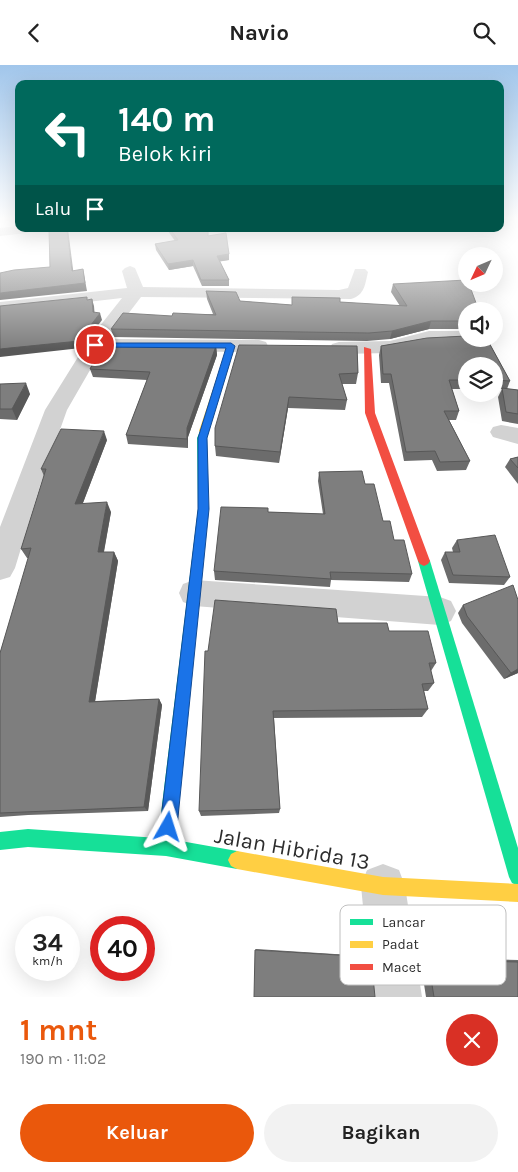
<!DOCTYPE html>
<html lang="id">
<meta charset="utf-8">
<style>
:root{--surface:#fff;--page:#f2f2f2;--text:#222;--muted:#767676;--accent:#ea580c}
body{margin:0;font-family:Karla,sans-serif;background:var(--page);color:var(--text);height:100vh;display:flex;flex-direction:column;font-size:19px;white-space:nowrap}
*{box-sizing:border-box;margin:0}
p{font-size:16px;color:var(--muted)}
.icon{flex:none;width:28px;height:28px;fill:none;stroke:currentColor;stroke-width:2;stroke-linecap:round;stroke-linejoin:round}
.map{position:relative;height:932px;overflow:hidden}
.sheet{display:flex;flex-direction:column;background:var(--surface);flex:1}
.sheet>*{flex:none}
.banner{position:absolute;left:15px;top:15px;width:489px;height:152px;border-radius:10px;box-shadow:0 5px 20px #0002;background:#00695c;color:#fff;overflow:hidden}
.needle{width:32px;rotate:226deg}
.fabs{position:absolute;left:458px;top:182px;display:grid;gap:10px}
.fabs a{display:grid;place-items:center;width:45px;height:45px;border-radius:50%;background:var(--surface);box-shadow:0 5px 20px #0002;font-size:25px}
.speed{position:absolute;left:15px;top:851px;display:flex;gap:10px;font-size:25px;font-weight:700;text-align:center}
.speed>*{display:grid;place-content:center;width:65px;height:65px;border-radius:50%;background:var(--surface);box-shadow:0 5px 20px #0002;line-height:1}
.speed small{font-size:12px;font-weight:400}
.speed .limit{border:8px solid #d22;background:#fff;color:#111}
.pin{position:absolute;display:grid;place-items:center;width:42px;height:42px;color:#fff;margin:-21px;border:2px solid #fff;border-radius:50%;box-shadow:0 1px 5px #0007}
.me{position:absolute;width:55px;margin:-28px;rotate:6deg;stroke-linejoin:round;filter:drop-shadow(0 0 4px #0008)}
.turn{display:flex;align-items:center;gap:18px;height:105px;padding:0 20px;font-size:22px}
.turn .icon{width:65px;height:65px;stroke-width:2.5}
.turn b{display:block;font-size:35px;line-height:42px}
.then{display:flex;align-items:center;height:48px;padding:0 20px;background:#0003;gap:10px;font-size:19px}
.round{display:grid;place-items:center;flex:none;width:52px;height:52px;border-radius:26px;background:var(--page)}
.summary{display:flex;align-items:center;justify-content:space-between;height:85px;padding:0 20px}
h1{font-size:30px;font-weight:700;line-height:38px;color:var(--accent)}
.cta{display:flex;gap:10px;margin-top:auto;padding:10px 20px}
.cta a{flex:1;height:58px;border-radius:30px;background:var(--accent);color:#fff;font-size:20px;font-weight:700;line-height:58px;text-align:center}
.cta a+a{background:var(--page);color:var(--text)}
header{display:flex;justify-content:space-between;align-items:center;height:65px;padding:0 20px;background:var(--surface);font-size:22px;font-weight:700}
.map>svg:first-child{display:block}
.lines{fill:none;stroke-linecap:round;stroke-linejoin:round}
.street{fill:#d2d2d2;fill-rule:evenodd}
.fast{fill:#16e098;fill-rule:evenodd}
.slow{fill:#ffcf43;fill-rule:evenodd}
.jam{fill:#f24e42;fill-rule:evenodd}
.wall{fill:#6c6c6c}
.shaded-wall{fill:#585858}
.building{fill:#7e7e7e;stroke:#585858}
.route{fill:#1a73e8;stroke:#114b97}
.labels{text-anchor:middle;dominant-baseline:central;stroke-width:5;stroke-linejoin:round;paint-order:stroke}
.near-street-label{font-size:22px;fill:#2d2d2d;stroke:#fff}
.key{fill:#fff;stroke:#c0c0c0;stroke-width:1}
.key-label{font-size:14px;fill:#2d2d2d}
</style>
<header><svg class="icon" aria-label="back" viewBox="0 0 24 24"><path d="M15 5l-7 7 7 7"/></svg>Navio<svg class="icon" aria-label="search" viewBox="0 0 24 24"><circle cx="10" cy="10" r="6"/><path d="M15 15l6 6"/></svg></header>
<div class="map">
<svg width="518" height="932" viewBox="0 0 518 932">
<rect width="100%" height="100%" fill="#fff"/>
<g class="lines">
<g class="street">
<path d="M 19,161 L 19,164 L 34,164 L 27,168 L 0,171 L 0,163 Z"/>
<path d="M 130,201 L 135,203 L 143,222 L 339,225 L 348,223 L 355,204 L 365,204 L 368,207 C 365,219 365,230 351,234 L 141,232 L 109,274 L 259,275 L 266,277 L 268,281 L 266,285 L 259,287 L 101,286 L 67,345 L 40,421 L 15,503 L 10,512 L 0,515 L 0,462 L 45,345 L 88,276 L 122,233 L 0,247 L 0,237 L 127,223 L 122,206 L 125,203 Z"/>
<path d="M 429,266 L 466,266 L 466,274 L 474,274 L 466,278 L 429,278 L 390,288 L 339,289 L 332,287 L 330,283 L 332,279 L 339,277 L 390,276 Z"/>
<path d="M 501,360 L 518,363 L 518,379 L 493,372 L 490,367 L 493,362 Z"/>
<path d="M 194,515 L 440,532 L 451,536 L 456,546 L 451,556 L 440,560 L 194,541 L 183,537 L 179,528 L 183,519 Z"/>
<path d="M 383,799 L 399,805 L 405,821 L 422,932 L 372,932 L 361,821 L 367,805 Z"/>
</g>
<g class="fast">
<path d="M 204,363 L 209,366 L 207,373 L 208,444 L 175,775 L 237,786 L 243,789 L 246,795 L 243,801 L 237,804 L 166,791 L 28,782 L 0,785 L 0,767 L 28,764 L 158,773 L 198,444 L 197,373 L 201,364 Z"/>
<path d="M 424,491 L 428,493 L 430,496 L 518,783 L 518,821 L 512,818 L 509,812 L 418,496 L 420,493 Z"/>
</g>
<g class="slow">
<path d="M 228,279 L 235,281 L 209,366 L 204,369 L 201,368 L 199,366 Z"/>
<path d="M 237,786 L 383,812 L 518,819 L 518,837 L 383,830 L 237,804 L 231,801 L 228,795 L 231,789 Z"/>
</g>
<path class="jam" d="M 364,282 L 371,284 L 375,348 L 430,496 L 428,499 L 424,501 L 420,499 L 418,496 L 365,348 Z"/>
</g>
<g class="wall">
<path d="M 168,164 L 208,164 L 208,171 L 229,189 L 229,195 L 220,196 L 229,215 L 229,221 L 202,221 L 193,201 L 169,205 L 156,185 L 155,179 L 175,176 L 168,166 Z"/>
<path d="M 393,219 L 466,246 L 466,265 L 466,264 L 429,264 L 390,274 L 367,276 L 113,272 L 111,264 L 172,251 L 213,249 L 207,234 L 206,226 L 240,236 L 292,240 L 340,237 L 400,241 L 391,227 Z"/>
<path d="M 466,271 L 466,274 L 487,274 L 510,316 L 507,324 L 518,325 L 518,359 L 502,356 L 498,332 L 502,324 L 494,324 L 494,301 L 466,301 L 466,324 L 452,324 L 459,346 L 456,355 L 449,355 L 470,396 L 466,405 L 437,406 L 432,395 L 404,396 L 389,318 L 381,318 L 379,290 L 381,281 L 427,273 Z"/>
<path d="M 216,281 L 217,290 L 188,372 L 188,383 L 128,379 L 126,370 L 147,315 L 93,312 L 90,304 Z"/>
<path d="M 357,281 L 358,308 L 356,319 L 342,319 L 347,335 L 345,345 L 288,343 L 279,398 L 216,391 L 215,381 Z"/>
<path d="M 0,319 L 30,329 L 17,355 L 0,354 Z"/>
<path d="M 107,375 L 83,438 L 111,447 L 104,487 L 114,487 L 118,496 L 95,636 L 159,634 L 162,640 L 148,746 L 28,750 L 0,752 L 0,588 L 29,493 L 27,493 L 21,484 L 44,411 L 41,404 Z"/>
<path d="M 518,392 L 518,419 L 505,402 L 510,394 Z"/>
<path d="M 319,407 L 383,456 L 412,509 L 409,517 L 331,515 L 330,522 L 215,515 L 214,506 L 268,447 L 323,449 L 318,416 Z"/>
<path d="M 457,475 L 510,512 L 504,520 L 449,518 L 441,495 L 445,487 L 453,487 L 452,483 Z"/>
<path d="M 518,535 L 518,608 L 504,614 L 462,558 L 458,548 L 463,540 Z"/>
<path d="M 338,558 L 389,566 L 436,598 L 431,606 L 434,618 L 428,626 L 424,626 L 428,644 L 422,652 L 274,653 L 280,744 L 279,748 L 201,751 L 199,746 Z"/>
<path d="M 256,884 L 366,891 L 371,892 L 255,885 Z"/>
<path d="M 420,893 L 518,895 L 518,932 L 426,932 Z"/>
</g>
<g class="shaded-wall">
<path d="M 67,164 L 68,164 L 74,212 L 72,206 Z"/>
<path d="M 229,189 L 229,195 L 217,197 L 217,191 Z"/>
<path d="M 193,195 L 193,201 L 169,205 L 168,199 Z"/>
<path d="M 83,204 L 87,226 L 0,235 L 0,228 Z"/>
<path d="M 92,234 L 94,241 L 95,254 L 100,248 L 102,255 L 81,283 L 0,292 L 0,284 L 93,247 Z"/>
<path d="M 431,256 L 429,264 L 390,274 L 392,266 Z"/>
<path d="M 216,281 L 217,290 L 188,372 L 188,383 L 187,374 L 187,363 Z"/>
<path d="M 26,318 L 30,329 L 17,355 L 12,344 Z"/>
<path d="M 289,332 L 288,343 L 279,398 L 280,387 Z"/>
<path d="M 104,366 L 107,375 L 79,448 L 75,439 Z"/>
<path d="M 107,437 L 111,447 L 102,496 L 98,487 Z"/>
<path d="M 114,487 L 118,496 L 94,643 L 89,637 Z"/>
<path d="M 518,604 L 518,608 L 504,614 L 511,608 Z"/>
<path d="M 159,634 L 162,640 L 148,746 L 144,742 Z"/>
</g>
<g class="building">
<path d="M 49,164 L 67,164 L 72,206 L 83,204 L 85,218 L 0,228 L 0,208 L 14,205 L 50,202 Z"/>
<path d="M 170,164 L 208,164 L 208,171 L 226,168 L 229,189 L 217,191 L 229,215 L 201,215 L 193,195 L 168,199 L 155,179 L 178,175 Z"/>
<path d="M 466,215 L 466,219 L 469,219 L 479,246 L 466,246 L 466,256 L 431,256 L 392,266 L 369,268 L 111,264 L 123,248 L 172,251 L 173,248 L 216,250 L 206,226 L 236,227 L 240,236 L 292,240 L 292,232 L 340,233 L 340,237 L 407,241 L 393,219 Z"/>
<path d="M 87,232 L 87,235 L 92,234 L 93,247 L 100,248 L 79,276 L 0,284 L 0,241 Z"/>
<path d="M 466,271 L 466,274 L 487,274 L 510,316 L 494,315 L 494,301 L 466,301 L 466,315 L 449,315 L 459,346 L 444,346 L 470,396 L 440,397 L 435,386 L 406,387 L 391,309 L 383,309 L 381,281 L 427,273 Z"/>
<path d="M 103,279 L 216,281 L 187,363 L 187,374 L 126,370 L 150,307 L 90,304 Z"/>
<path d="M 239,280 L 357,281 L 358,308 L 339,309 L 347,335 L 289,332 L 280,387 L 215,381 L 215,363 Z"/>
<path d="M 26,318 L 12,344 L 0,344 L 0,319 Z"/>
<path d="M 502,323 L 518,325 L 518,349 L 506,347 Z"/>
<path d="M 61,364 L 104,366 L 75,439 L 107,437 L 98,487 L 114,487 L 89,637 L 159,634 L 144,742 L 0,748 L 0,588 L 31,483 L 21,484 L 46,404 L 41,404 Z"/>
<path d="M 518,392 L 518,403 L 510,394 Z"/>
<path d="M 362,406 L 365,419 L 374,419 L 383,456 L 390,456 L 394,475 L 404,475 L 412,509 L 330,507 L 331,514 L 214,506 L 221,442 L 268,443 L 268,447 L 325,449 L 319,407 Z"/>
<path d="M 495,470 L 510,512 L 453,510 L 445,487 L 460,487 L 457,475 Z"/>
<path d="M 513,520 L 518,535 L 518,604 L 511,608 L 467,551 L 463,540 Z"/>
<path d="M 215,535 L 336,544 L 338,558 L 387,558 L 389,566 L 428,566 L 436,598 L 429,598 L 434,618 L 422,619 L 428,644 L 273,646 L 280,744 L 199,746 L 205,586 L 208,586 Z"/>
<path d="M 255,885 L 371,892 L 375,932 L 254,932 Z"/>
<path d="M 428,895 L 518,897 L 518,932 L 434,932 Z"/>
</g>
<linearGradient id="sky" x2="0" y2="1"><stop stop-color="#a1c6eb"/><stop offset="0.54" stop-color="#fff"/><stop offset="1" stop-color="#fff" stop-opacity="0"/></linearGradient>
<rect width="518" height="284" fill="url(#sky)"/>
<path class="route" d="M 95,278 L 231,278 L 235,281 L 207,373 L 209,444 L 177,762 L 174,768 L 168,771 L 162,768 L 160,762 L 198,444 L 198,373 L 226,283 L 92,282 L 92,279 Z"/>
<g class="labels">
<g class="near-street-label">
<text transform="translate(292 784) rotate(10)">Jalan Hibrida 13</text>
</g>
</g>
<rect x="340" y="840" width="166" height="80" rx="8" class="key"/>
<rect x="350" y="854" width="23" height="6" fill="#16e098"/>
<rect x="350" y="876" width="23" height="7" fill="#ffcf43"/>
<rect x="350" y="899" width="23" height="6" fill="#f24e42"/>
<g class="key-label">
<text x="382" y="862">Lancar</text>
<text x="382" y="884">Padat</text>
<text x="382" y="907">Macet</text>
</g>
</svg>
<div class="fabs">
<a><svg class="needle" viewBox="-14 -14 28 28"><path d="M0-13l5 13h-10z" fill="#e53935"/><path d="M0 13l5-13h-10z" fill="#767676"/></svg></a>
<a><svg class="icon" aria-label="sound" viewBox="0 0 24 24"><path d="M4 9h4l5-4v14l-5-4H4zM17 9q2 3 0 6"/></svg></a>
<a><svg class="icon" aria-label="layers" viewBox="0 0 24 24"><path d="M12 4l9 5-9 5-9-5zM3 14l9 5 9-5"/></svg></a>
</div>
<div class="speed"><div>34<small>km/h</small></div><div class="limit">40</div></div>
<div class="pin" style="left:95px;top:280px;background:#d93025"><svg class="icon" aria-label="arrive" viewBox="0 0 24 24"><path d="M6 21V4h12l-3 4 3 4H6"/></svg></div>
<svg class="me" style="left:168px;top:762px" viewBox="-20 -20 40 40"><path d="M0-17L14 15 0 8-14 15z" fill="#1a73e8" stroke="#fff" stroke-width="4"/></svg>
<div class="banner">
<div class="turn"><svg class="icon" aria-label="left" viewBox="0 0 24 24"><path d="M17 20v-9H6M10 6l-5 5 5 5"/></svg><div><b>140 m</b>Belok kiri</div></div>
<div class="then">Lalu<svg class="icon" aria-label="arrive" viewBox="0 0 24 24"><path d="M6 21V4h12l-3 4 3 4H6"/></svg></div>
</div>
</div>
<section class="sheet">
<div class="summary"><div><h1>1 mnt</h1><p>190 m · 11:02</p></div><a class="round" style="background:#d93025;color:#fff"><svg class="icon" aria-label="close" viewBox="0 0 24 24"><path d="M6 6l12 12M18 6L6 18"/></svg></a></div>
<div class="cta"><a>Keluar</a><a>Bagikan</a></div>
</section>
